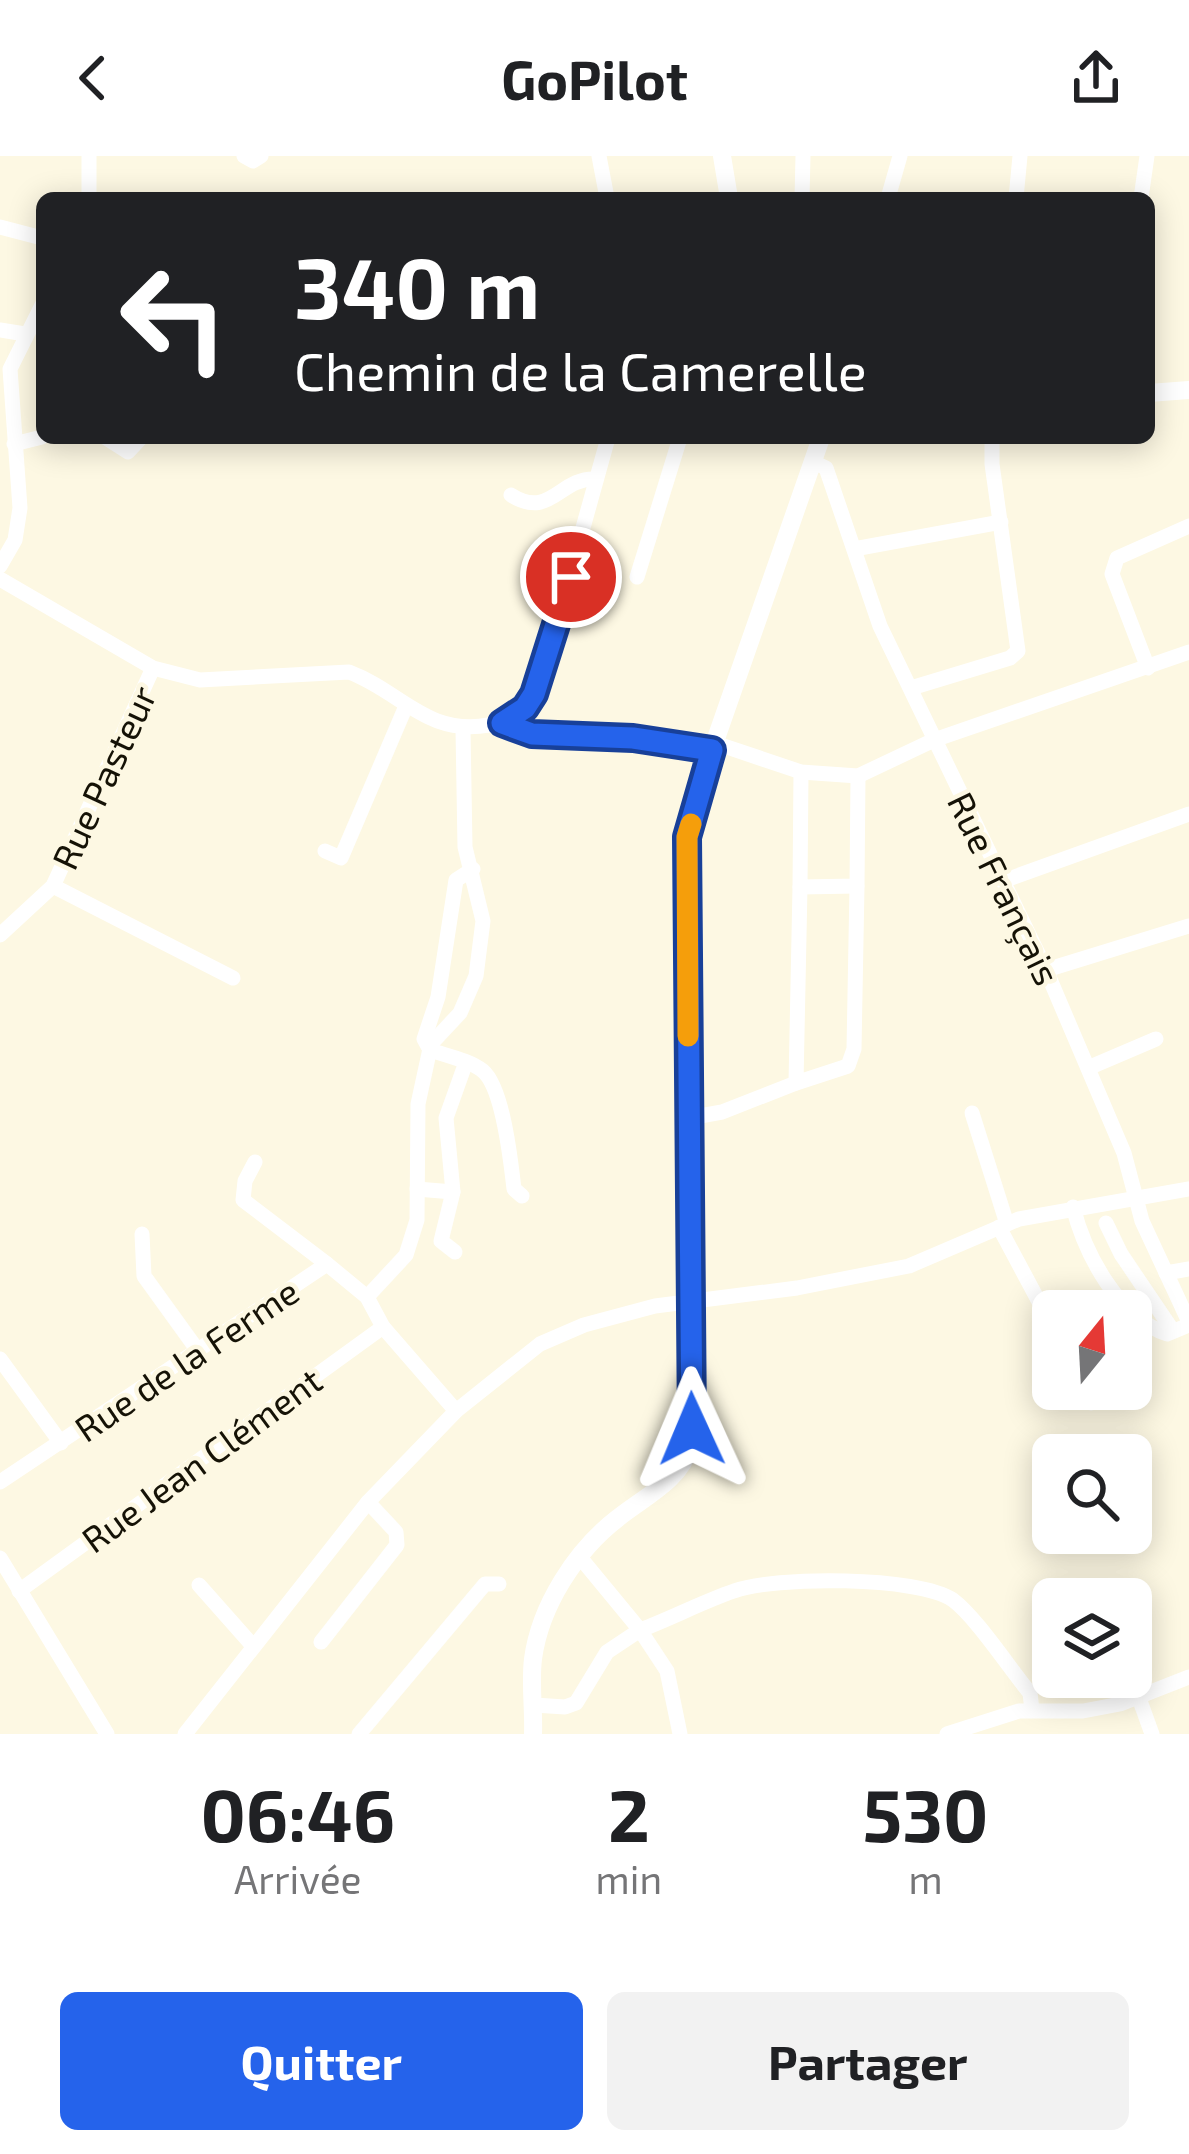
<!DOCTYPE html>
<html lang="fr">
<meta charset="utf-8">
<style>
:root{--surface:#fff;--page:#f2f2f2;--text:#202124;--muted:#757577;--accent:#2563eb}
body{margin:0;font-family:"Exo 2",sans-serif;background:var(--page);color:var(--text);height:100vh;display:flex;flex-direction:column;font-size:45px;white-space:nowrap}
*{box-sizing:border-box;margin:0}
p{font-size:39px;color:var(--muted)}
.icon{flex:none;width:66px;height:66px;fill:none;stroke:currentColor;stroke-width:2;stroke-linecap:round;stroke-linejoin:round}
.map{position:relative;height:1578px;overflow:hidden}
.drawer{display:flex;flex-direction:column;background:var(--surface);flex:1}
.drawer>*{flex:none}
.top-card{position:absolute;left:36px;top:36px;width:1119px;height:252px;border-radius:18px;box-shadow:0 6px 30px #0003;background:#202124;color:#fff;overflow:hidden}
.needle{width:78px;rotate:18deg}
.buttons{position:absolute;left:1032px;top:1134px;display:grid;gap:24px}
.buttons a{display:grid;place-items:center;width:120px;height:120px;border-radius:18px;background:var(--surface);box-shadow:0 6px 30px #0003;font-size:60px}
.pin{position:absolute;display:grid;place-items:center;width:102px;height:102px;color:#fff;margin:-51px;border:6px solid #fff;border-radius:50%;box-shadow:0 3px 12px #0007}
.me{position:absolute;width:132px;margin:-66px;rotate:359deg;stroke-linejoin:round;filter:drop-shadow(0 0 9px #0008)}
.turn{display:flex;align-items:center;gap:42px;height:252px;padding:0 60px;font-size:54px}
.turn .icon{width:156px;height:156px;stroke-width:2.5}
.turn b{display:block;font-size:84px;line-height:102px}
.eta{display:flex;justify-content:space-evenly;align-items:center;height:204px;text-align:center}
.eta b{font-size:72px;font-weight:700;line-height:84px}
.cta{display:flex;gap:24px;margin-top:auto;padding:24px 60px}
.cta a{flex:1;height:138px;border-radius:18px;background:var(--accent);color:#fff;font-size:48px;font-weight:700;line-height:138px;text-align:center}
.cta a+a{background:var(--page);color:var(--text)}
header{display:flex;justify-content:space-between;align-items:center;height:156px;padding:0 60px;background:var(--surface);font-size:54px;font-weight:700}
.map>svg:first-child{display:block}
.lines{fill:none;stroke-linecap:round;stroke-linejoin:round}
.minor{stroke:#fff;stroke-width:15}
.major{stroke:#fff;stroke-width:18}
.route-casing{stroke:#184099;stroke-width:30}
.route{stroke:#2563eb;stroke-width:21}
.slow{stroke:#f59e0b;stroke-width:21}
.labels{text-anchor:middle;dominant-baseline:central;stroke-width:9;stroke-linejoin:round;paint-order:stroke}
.street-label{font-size:36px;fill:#151206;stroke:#fdf8e3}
</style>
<header><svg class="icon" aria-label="back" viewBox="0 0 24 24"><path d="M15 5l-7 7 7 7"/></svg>GoPilot<svg class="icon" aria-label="share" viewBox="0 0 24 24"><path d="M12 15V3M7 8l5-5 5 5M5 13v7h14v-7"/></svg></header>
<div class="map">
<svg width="1189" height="1578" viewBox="0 0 1189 1578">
<rect width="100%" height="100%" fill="#fdf8e3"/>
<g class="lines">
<g class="minor">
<path d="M 89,0 L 89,42"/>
<path d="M 244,0 L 253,5 L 261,0"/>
<path d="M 599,0 L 607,42"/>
<path d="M 802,42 L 803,0"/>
<path d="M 888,42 L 900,0"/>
<path d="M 1016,42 L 1020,0"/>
<path d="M 1141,42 L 1147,0"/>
<path d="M 0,71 L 42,82"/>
<path d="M 0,174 L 25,178"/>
<path d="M 106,282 L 128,296 L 141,282"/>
<path d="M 14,288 L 42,281"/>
<path d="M 813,306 L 826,312 L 880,470 L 1046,814 L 1124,997 L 1142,1065 L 1189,1166"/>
<path d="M 511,339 C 551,364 559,321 596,323"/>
<path d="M 854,393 L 1001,366"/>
<path d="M 0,410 L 15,384 L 20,352 L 10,213 L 42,149"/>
<path d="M 637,421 L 680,282"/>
<path d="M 0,423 L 153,512 L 200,524 L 349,516 C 402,536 426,580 489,569 C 518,564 531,544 542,519 L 608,282"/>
<path d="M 1148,512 L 1112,418 L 1117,402 L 1189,370"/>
<path d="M 911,532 L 1010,502 L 1018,495 L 992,308 L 992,282"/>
<path d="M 502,567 L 532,578 L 633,582 L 712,594"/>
<path d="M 715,587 L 801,616 L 858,620 L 934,584 L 1189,496"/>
<path d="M 801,616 L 800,731 L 857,730 L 858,620"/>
<path d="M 325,695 L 341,702 L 406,550"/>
<path d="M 473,713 L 456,724 L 438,841 L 424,883 L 430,894 C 447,900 469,904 483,915 C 503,932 511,1006 514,1033 L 522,1040"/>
<path d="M 1003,725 L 1189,658"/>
<path d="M 53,730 L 233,822"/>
<path d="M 800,731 L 796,927 L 848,910 L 854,893 L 857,730"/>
<path d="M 0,779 L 53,730 L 153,512"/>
<path d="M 1046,814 L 1189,770"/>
<path d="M 1088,912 L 1156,883"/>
<path d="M 972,957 L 1007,1068"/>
<path d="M 689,962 L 722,956 L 796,927"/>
<path d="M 255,1006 L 245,1025 L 243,1044 L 327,1108"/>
<path d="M 417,1033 L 453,1036"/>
<path d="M 1073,1051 C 1085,1098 1118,1161 1167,1178 L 1189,1169"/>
<path d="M 1106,1067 L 1121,1098 L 1173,1175"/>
<path d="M 999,1071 L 1053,1172"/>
<path d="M 142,1078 L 144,1120 L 196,1192"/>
<path d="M 455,1096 L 441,1085 L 453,1036 L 446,962 L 466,906"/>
<path d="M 1166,1117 L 1189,1113"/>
<path d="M 367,1141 L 406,1099 L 417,1064 L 418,948 L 431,888 L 460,857 L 476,820 L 483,765 L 465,691 L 463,573"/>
<path d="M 0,1203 L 61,1287"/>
<path d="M 1084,1233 L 1091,1247"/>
<path d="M 0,1326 L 327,1108 L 367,1141 L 383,1171 L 456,1255"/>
<path d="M 579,1400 L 640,1474 C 672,1462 702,1446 734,1435 C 774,1420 918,1420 953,1444 C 976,1461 1010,1513 1030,1537 L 1032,1554"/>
<path d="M 0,1402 L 107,1578"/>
<path d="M 199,1429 L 253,1490"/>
<path d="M 19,1435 L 383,1171"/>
<path d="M 321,1486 L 397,1389 L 396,1376 L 368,1346"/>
<path d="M 1139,1542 L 1152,1578"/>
<path d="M 534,1549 L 565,1551 L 576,1547 L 607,1496 L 640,1474 L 667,1515 L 680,1578"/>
<path d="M 185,1578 L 368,1346 L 456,1255 L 540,1188 L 584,1169 L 655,1150 L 797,1132 L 909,1110 L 1019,1063 L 1189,1033"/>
<path d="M 359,1578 L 485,1428 L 499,1428"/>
<path d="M 947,1578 L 1019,1555 L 1083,1555 L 1120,1548 L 1189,1521"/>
</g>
<g class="major">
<path d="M 722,0 L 729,42"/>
<path d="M 1149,237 L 1189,234"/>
<path d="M 533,1578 C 534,1554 530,1527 533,1503 C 540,1450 576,1394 618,1362 C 644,1341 680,1325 690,1291 L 687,681 L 712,594 L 821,282"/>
</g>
</g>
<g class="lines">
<defs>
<path id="route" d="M 571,421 L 534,538 L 525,552 L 502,567 L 532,578 L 633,582 L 712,594 L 687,681 L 692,1273"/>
</defs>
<use href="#route" class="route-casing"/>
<use href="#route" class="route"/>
<path class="slow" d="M 688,880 L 687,681 L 691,668"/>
</g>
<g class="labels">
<g class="street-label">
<text transform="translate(103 621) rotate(-65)">Rue Pasteur</text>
<text transform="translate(1005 732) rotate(64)">Rue Français</text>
<text transform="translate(186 1203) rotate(-34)">Rue de la Ferme</text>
<text transform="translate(201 1303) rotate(-36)">Rue Jean Clément</text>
</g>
</g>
</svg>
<div class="buttons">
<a><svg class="needle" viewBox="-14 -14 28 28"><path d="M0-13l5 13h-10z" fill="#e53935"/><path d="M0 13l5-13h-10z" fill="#757577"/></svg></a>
<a><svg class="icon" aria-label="search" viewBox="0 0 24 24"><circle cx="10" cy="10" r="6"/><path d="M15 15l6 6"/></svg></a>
<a><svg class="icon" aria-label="layers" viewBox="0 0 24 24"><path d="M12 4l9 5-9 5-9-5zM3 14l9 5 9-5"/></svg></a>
</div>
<div class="pin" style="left:571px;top:421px;background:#d93025"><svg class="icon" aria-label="arrive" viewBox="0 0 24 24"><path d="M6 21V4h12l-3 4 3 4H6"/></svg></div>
<svg class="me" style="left:692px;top:1273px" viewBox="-20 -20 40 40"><path d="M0-17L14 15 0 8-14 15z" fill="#2563eb" stroke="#fff" stroke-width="4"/></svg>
<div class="top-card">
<div class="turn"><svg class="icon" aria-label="left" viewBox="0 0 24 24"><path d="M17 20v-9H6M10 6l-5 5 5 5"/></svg><div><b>340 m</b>Chemin de la Camerelle</div></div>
</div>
</div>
<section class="drawer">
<div class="eta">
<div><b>06:46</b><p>Arrivée</p></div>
<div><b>2</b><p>min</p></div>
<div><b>530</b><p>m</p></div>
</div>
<div class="cta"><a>Quitter</a><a>Partager</a></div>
</section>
